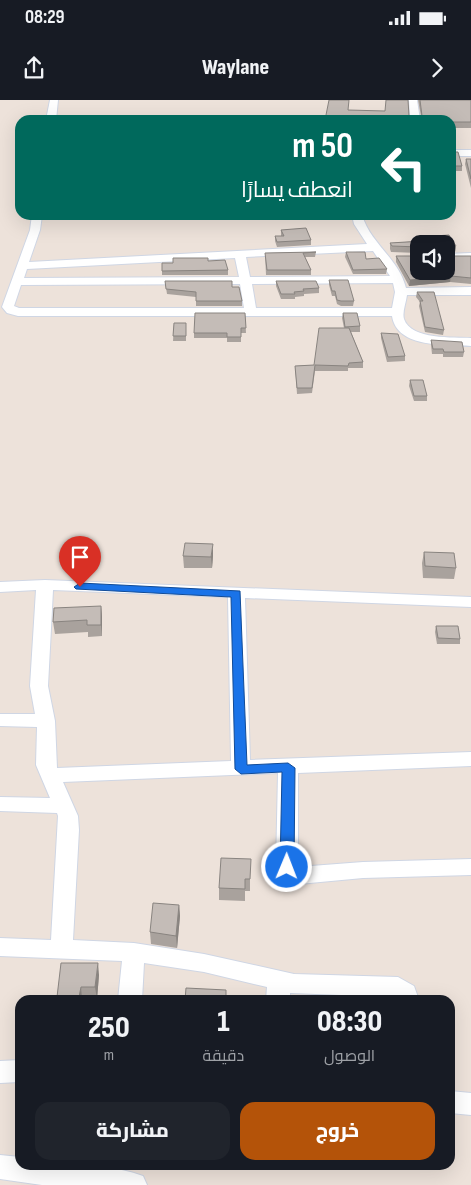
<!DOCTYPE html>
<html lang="ar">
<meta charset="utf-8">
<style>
:root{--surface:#171b24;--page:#20242c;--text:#f1f3f6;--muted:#9ea1a6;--accent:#b45309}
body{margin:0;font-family:"Sofia Sans Condensed",Cairo,sans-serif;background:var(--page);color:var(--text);direction:rtl;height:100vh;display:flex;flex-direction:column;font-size:19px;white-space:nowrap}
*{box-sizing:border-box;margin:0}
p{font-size:16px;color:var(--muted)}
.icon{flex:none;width:28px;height:28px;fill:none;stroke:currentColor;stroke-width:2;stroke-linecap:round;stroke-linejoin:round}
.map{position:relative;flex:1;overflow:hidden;direction:ltr}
.side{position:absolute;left:15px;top:895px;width:440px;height:175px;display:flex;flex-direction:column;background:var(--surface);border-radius:15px;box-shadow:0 5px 20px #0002;direction:rtl}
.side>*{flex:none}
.top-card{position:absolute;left:15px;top:15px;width:441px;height:105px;border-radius:15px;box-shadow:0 5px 20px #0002;direction:rtl;background:#00695c;color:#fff;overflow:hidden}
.fabs{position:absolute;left:410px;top:135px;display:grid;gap:10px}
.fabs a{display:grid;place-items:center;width:45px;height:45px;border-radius:10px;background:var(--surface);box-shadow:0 5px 20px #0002;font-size:25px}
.pin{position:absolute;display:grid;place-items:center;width:42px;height:42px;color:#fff;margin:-51px -21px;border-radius:50% 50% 50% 0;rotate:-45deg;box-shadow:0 0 5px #0007}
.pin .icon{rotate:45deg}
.me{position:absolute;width:55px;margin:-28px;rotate:1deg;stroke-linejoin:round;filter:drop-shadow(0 0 4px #0008)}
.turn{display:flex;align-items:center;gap:18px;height:105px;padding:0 20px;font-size:22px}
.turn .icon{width:65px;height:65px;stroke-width:2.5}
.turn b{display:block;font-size:35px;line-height:42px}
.eta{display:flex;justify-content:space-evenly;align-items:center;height:85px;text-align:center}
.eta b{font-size:30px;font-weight:800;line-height:35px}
.cta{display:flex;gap:10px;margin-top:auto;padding:10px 20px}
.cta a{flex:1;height:58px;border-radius:15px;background:var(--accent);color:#fff;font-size:20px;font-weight:800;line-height:58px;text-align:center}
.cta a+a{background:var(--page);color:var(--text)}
.status{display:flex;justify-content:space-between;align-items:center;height:35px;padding:0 25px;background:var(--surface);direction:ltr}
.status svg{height:14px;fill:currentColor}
header{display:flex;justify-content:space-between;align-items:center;height:65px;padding:0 20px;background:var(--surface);font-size:22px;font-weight:800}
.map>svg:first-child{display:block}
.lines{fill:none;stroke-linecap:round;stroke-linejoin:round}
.minor-casing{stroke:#cfd6e4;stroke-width:2}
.minor{fill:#fff;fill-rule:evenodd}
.wall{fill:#a9a29d}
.shaded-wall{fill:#898480}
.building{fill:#c4bcb7;stroke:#898480}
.route{fill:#1a73e8;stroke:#114b97}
</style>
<div class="status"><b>08:29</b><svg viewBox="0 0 49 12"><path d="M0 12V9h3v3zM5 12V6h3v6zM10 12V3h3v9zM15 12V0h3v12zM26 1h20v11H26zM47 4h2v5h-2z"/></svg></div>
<header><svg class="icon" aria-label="forward" viewBox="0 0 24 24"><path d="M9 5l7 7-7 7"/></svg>Waylane<svg class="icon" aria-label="share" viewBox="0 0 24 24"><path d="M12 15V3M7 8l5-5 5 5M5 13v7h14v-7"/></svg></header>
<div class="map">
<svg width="471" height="1085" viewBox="0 0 471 1085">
<rect width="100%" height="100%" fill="#ede2da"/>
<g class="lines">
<defs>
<g id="minor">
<path d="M 50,0 L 58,0 L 56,20 L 46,20 Z"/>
<path d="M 409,0 L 417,0 L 420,20 L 410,20 Z"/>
<rect x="451" y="50" width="20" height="6"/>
<path d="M 32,115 L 42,115 L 40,130 L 29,162 L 367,144 L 354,124 L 352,115 L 362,115 C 370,143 399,159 406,188 L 471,187 L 471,195 L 407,195 C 406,203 402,212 404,219 C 411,240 454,237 471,238 L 471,246 C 447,244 397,249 392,216 L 18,216 L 7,213 L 2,207 L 30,130 ZM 373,151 L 390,176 L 250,177 L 246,157 ZM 235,158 L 239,177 L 24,178 L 27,169 ZM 393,183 L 395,192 L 392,208 L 256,208 L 252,184 ZM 240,184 L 244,208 L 19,208 L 14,206 L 21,185 Z"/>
<path d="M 471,153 L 471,159 L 446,160 L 446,154 Z"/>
<path d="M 45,480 L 471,497 L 471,507 L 245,498 L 250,660 L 471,652 L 471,666 L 298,673 L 298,767 L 363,762 L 471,759 L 471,775 L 363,778 L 299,784 L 283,780 L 276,767 L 278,673 L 63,682 L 78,716 L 79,730 L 73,840 L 134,843 L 204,854 L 294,874 L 398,877 L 414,886 L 419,900 L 395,900 L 393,897 L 290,893 L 290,900 L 266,900 L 267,887 L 204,872 L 144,863 L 142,900 L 118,900 L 122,861 L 0,856 L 0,838 L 51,840 L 58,716 L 57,713 L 0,711 L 0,697 L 50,698 L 36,665 L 37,627 L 0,626 L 0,614 L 35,614 L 30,586 L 36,490 L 0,492 L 0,482 ZM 53,490 L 228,497 L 231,661 L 57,668 L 55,621 L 48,586 Z"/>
<path d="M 20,960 L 20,982 L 0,983 L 0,961 Z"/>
<path d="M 450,991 L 471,993 L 471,1015 L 450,1013 Z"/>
<path d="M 0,1055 L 20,1057 L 20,1065 C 58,1065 107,1062 143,1076 L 147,1085 L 42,1085 L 0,1079 Z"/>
</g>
</defs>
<use href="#minor" class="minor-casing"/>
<use href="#minor" class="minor"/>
</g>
<g class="wall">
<path d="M 418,0 L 471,0 L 471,28 L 451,28 L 451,20 L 325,20 L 348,10 L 409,16 L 421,16 Z"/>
<path d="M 451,52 L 462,66 L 462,71 L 451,71 Z"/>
<path d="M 466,59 L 471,59 L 471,88 L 465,64 Z"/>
<path d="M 281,130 L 311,140 L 311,145 L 277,147 L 275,141 L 275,136 L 281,136 Z"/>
<path d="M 420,137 L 456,146 L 455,152 L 446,153 L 419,144 L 419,153 L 391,152 L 390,149 L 390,143 L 420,141 Z"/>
<path d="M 316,152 L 315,157 L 305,157 L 311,170 L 311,175 L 266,175 L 265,153 Z"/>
<path d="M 346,152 L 366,159 L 387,169 L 386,174 L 353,174 L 345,157 Z"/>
<path d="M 396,156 L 471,156 L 471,184 L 450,182 L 409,186 L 396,162 Z"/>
<path d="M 173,158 L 208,161 L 228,170 L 228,175 L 162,175 L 162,169 L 173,163 Z"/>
<path d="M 329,180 L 354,201 L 353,206 L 341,206 L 337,204 L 335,196 L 332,196 L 329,185 Z"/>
<path d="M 165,181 L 232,187 L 242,201 L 242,206 L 196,206 L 196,197 L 167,194 Z"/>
<path d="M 276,181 L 319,188 L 319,193 L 304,194 L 304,196 L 295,197 L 295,199 L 281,199 L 276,186 Z"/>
<path d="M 417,192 L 444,230 L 443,235 L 425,232 L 419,206 L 420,202 L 416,197 Z"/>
<path d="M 245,213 L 246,233 L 241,233 L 241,242 L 227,242 L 227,238 L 194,238 L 194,233 Z"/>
<path d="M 343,213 L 360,226 L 360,232 L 351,232 L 363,262 L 363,268 L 348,268 L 348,271 L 315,271 L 312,293 L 297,294 L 295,266 L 314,265 L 344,228 L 342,218 Z"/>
<path d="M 174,223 L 186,223 L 186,241 L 173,241 Z"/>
<path d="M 381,233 L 405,256 L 405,261 L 387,262 L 381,238 Z"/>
<path d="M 431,240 L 464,252 L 463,257 L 443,257 L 443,254 L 432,254 L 431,245 Z"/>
<path d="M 410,280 L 427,296 L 427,301 L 414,301 L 409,286 Z"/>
<path d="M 424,452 L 456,468 L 454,479 L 423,478 L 422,463 Z"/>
<path d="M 183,456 L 213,456 L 212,468 L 184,468 Z"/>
<path d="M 101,506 L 102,517 L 102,536 L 88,537 L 88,532 L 55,534 L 53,522 Z"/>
<path d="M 436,526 L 460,539 L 460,544 L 437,544 L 435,532 Z"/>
<path d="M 250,771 L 250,791 L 245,791 L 245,801 L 219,800 L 219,788 Z"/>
<path d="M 179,805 L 180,816 L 177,848 L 151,844 L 150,832 Z"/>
<path d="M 99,875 L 97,899 L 82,899 L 82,900 L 57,900 L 57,897 Z"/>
</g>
<g class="shaded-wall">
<path d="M 456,146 L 455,152 L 446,153 L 446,147 Z"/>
<path d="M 451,176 L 450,182 L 409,186 L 410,180 Z"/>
<path d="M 213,444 L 213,456 L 212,468 L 211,457 Z"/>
<path d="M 101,506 L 102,517 L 102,536 L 101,525 Z"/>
<path d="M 179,805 L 180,816 L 177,848 L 176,836 Z"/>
<path d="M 98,863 L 99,875 L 97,899 L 95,887 Z"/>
<path d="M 81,887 L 82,899 L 82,900 L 80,900 L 79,897 Z"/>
</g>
<g class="building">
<path d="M 329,0 L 349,0 L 348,10 L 385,11 L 386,0 L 408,0 L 409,16 L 422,16 L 420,0 L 471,0 L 471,22 L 451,22 L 451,20 L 325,20 Z"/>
<path d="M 451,52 L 458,52 L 462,66 L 451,66 Z"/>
<path d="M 466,59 L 471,59 L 471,79 Z"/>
<path d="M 306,128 L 311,140 L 277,142 L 275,136 L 284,136 L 281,130 Z"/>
<path d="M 449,135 L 456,146 L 446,147 L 446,144 L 419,144 L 419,147 L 392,146 L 390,143 L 423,141 L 420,137 Z"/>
<path d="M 316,152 L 303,153 L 311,170 L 267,170 L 265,153 Z"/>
<path d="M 346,152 L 365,152 L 366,159 L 379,158 L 387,169 L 353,170 Z"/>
<path d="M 446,153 L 447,156 L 471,156 L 471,178 L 451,176 L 410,180 L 396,156 L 419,156 L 419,171 L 446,171 Z"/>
<path d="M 173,158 L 208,158 L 208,161 L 225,160 L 228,170 L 162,171 L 162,163 L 173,163 Z"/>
<path d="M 329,180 L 348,180 L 354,201 L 341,201 L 337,200 L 335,191 L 332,191 Z"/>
<path d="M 165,181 L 232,181 L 232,187 L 239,187 L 242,201 L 196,201 L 196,192 L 166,189 Z"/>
<path d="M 276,181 L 316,181 L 319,188 L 303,189 L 304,191 L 294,192 L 295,194 L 281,194 Z"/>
<path d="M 417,192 L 434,192 L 444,230 L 425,227 L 420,201 L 423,201 Z"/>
<path d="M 195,213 L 245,213 L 246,228 L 241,228 L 241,237 L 227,237 L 227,233 L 194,233 Z"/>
<path d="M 343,213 L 357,213 L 360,226 L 345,227 Z"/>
<path d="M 174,223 L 186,223 L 186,236 L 173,236 Z"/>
<path d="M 319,228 L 349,228 L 363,262 L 349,263 L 348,266 L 315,265 L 312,288 L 297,288 L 295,266 L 314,265 Z"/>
<path d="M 381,233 L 398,234 L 405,256 L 388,257 Z"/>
<path d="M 431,240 L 462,242 L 464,252 L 444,252 L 443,249 L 433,249 Z"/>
<path d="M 410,280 L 423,280 L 427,296 L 414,296 Z"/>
<path d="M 185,443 L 213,444 L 211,457 L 183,456 Z"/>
<path d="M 424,452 L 454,453 L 456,468 L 425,466 Z"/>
<path d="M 101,506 L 101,525 L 87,525 L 87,520 L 53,522 L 54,508 Z"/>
<path d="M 436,526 L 458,526 L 460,539 L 438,538 Z"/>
<path d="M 221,758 L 251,759 L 250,779 L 245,779 L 245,789 L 219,788 Z"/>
<path d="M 153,803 L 179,805 L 176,836 L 150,832 Z"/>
<path d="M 61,863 L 98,863 L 95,887 L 81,887 L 79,897 L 57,897 Z"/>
<path d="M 186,888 L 226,890 L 226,900 L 185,900 Z"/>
</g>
<path class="route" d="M 80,483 L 240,491 L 247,665 L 288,663 L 295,668 L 294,767 L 292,771 L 287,772 L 280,767 L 282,672 L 241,674 L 235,669 L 231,497 L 76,489 L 74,487 Z"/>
</svg>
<div class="fabs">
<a><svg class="icon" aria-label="sound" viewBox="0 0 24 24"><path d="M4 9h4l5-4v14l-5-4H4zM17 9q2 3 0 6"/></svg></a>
</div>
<div class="pin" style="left:80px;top:487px;background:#d93025"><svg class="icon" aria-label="arrive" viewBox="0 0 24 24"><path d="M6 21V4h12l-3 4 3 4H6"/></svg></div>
<svg class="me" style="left:287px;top:767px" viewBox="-20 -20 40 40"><circle r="17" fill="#1a73e8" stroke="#fff" stroke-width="3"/><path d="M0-11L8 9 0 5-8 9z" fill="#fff"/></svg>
<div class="top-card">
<div class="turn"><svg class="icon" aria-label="left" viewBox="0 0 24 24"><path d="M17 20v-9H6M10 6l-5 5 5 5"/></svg><div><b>50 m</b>انعطف يسارًا</div></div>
</div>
<section class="side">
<div class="eta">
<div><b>08:30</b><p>الوصول</p></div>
<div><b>1</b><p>دقيقة</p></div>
<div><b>250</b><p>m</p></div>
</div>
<div class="cta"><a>خروج</a><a>مشاركة</a></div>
</section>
</div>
